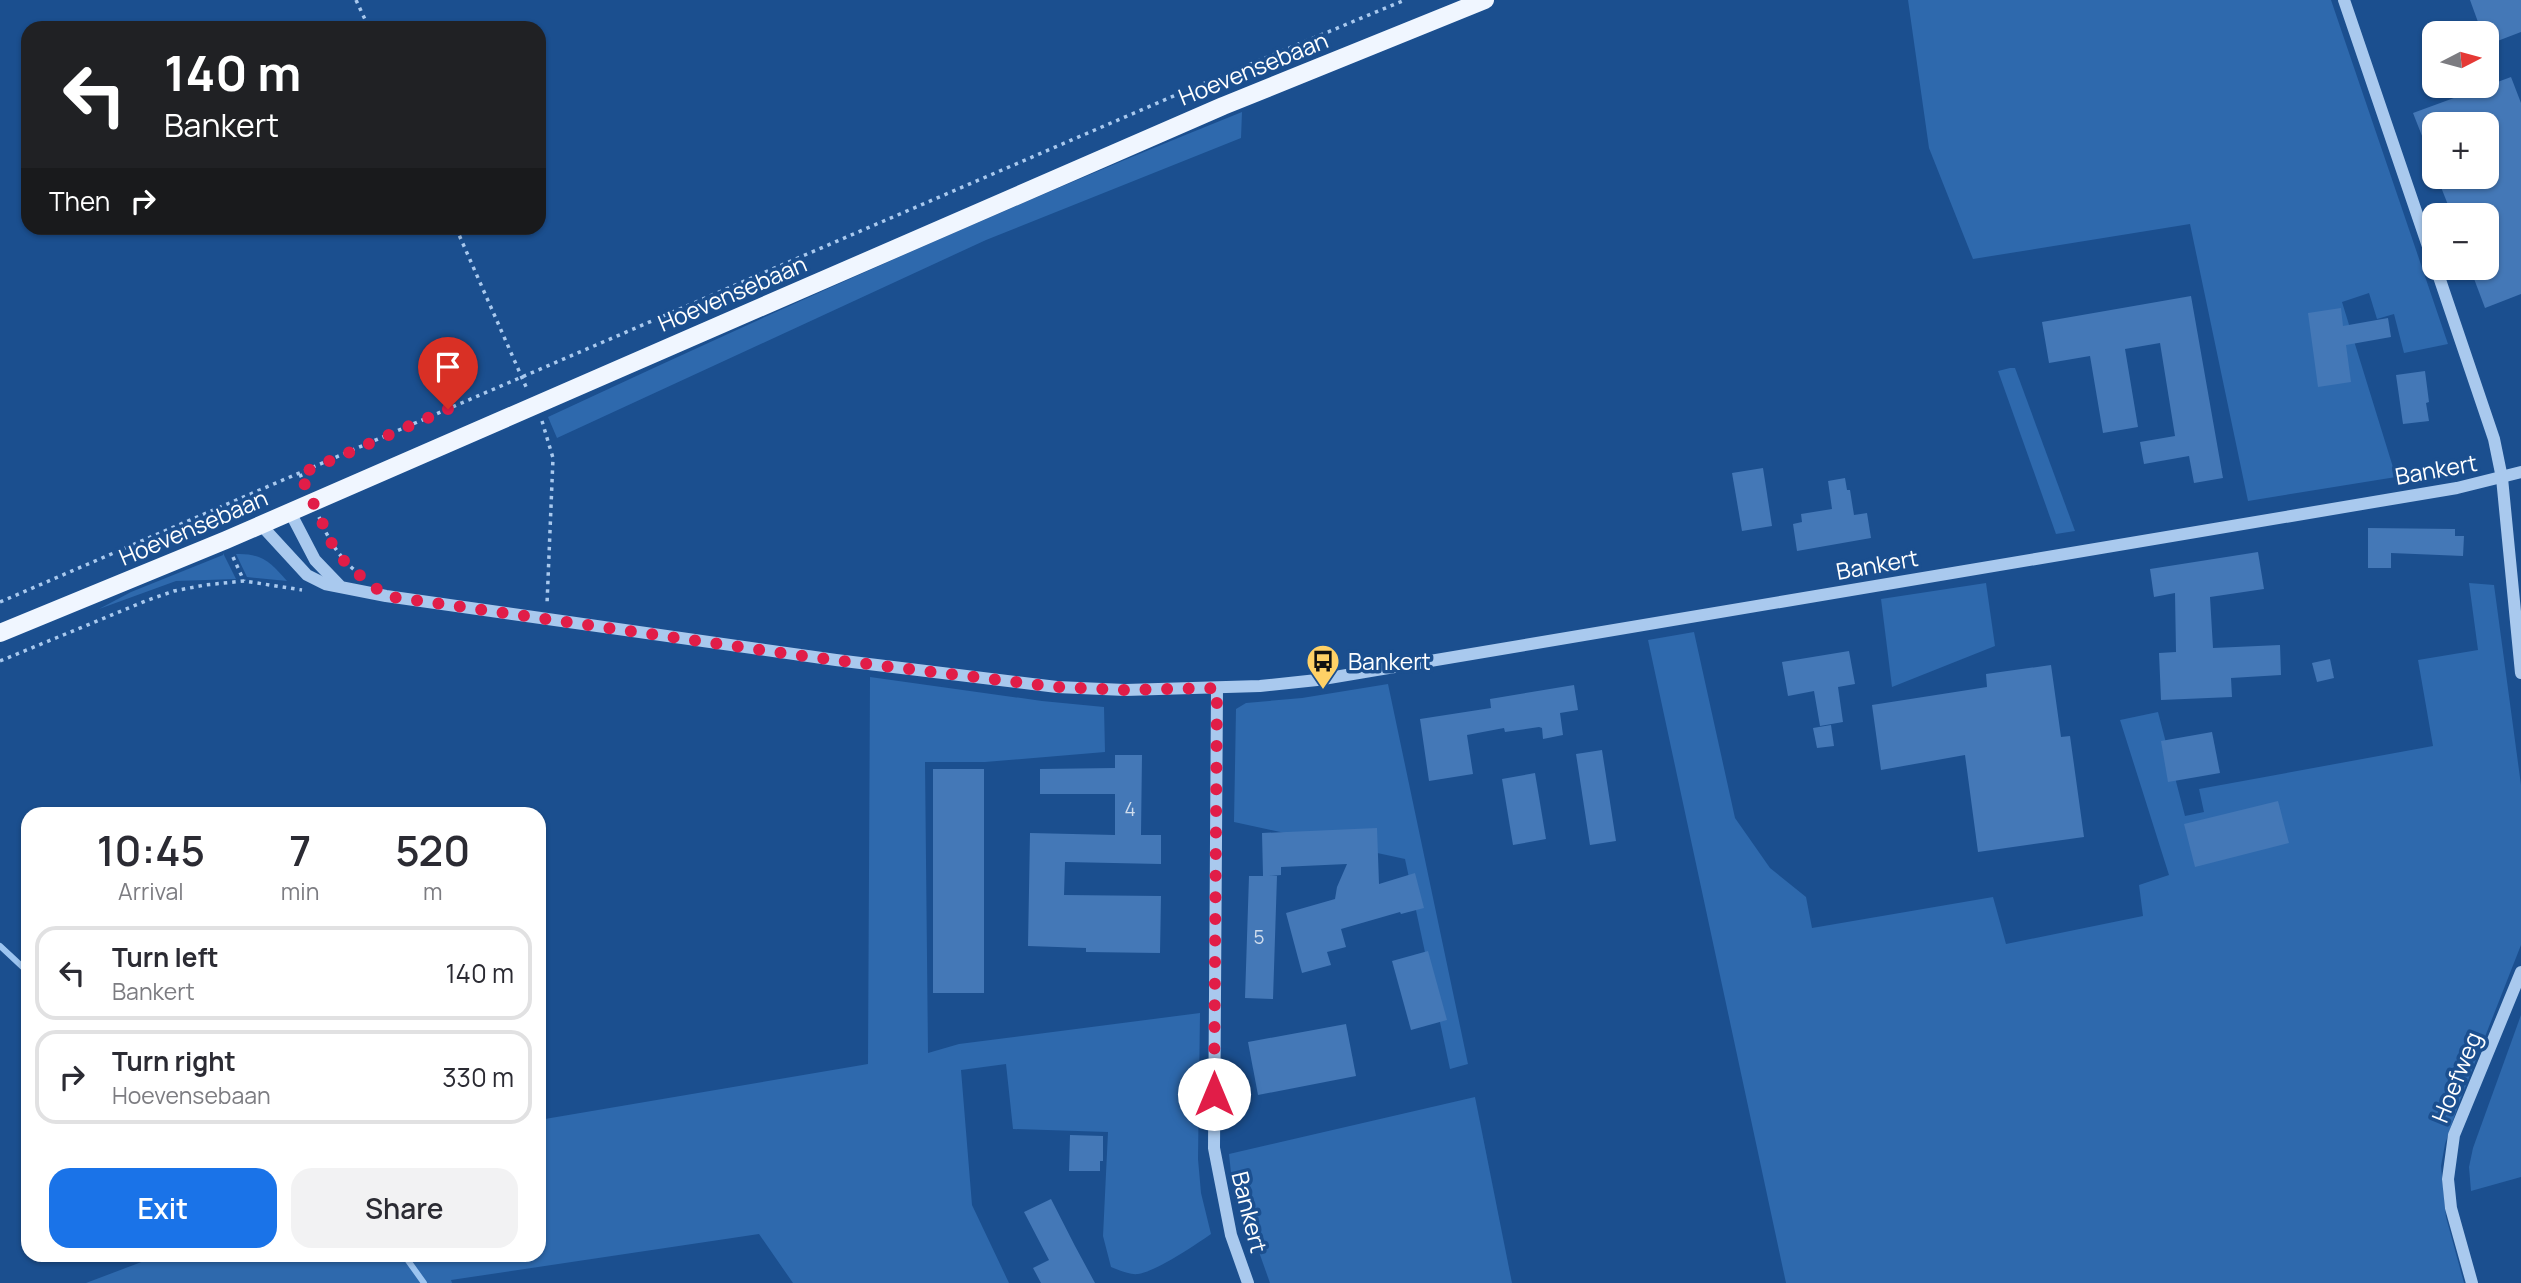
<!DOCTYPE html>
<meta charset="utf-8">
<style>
:root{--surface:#fff;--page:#f2f2f3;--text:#2b2b33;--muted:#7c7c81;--line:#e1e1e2;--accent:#1a73e8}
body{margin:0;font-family:Manrope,sans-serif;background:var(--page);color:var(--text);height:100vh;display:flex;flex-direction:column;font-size:26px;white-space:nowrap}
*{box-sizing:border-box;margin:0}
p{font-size:23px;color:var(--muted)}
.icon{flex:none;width:38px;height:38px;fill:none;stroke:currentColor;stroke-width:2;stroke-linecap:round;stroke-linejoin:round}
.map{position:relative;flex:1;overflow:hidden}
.side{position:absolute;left:21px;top:807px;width:525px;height:455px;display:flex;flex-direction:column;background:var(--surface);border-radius:21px;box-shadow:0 2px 5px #0004}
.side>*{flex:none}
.top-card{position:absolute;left:21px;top:21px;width:525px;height:214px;border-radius:21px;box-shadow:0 2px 5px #0004;background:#202124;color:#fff;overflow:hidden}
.needle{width:46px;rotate:84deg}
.buttons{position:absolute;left:2422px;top:21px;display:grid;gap:14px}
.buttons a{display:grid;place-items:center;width:77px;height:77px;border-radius:14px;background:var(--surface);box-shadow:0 2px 5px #0004;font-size:35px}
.pin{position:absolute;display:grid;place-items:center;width:60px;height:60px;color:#fff;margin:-72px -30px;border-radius:50% 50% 50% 0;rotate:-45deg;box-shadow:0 0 7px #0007}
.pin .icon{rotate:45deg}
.me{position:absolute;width:77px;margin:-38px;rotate:0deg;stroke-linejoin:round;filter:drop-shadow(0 0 5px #0008)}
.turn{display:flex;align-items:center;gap:24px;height:147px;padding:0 28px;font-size:32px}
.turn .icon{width:91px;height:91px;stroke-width:2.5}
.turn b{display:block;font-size:49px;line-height:60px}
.then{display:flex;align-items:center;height:66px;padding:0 28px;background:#0003;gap:14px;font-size:26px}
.eta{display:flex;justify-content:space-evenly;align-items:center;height:119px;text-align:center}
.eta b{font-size:42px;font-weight:600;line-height:49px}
.cta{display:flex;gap:14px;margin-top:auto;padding:14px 28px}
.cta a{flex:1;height:80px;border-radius:21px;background:var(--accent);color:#fff;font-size:28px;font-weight:600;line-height:80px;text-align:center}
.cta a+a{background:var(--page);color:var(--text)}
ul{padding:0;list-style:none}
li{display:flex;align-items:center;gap:21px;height:94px;margin:0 14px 10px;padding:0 14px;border:4px solid var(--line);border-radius:21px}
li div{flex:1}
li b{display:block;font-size:26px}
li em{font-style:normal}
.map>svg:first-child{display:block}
.green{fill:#2e69ad}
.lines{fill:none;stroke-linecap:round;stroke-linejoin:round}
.stream{stroke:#9cc4f0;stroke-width:6}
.building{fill:#4478b7}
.path{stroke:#a9c9ee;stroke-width:3.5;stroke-dasharray:3.5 5;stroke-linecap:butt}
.minor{stroke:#a9c9ee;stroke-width:12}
.major{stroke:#f0f6ff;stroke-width:18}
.route{stroke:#e11d48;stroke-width:12;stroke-dasharray:0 21.6}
.labels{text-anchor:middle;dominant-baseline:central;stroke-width:7;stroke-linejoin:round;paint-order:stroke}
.number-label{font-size:19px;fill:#d0dded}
.street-label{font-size:23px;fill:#fff;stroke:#1b4f8f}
.poi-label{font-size:23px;fill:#fff;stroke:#1b4f8f;text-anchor:start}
</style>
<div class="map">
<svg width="2521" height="1283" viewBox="0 0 2521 1283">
<rect width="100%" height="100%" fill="#1b4f8f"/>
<g class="green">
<path d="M 1908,0 L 2331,0 L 2448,344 L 2404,353 L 2394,314 L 2377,319 L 2369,293 L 2342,302 L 2396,477 L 2248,501 L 2190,224 L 1973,259 L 1929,148 Z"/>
<path d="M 1242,112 L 1241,138 L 986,240 L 557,438 L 548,417 C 777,310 1008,206 1242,112 Z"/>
<path d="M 2010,368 L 2015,368 L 2075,531 L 2056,534 L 1998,371 Z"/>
<path d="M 223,553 L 236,579 L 176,581 L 99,609 L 131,592 L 223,555 Z"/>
<path d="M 236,554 C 262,553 271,563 287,581 L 247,577 Z"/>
<path d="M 1986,583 L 1995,646 L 1892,687 L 1881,599 Z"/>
<path d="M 2469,583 L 2494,585 L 2521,785 L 2521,945 L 2459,1103 L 2445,1144 L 2441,1166 L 2446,1217 L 2464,1283 L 1786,1283 L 1648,640 L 1694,632 L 1735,818 L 1770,868 L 1806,897 L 1812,928 L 1993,897 L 2006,944 L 2143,916 L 2139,885 L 2169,875 L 2120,720 L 2158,712 L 2185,816 L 2204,812 L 2199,789 L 2433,746 L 2418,660 L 2478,650 Z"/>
<path d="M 870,677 L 1042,701 L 1104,707 L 1105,752 L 985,762 L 925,762 L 928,1053 L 959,1044 L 1200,1013 L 1198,1159 L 1201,1193 L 1211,1234 C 1195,1245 1157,1271 1138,1274 C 1129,1275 1119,1270 1111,1267 L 1103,1236 L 1108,1132 L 1013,1129 L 1006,1064 L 961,1070 L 972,1205 L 1009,1283 L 793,1283 L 759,1234 L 451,1280 L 452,1283 L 86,1283 L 160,1255 L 539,1255 L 539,1120 L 868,1064 Z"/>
<path d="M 1388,684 L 1468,1064 L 1450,1069 L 1405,859 L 1234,822 L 1236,709 L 1246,703 L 1302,698 Z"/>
<path d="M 2521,1015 L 2521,1177 L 2471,1191 L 2469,1167 L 2473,1148 Z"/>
<path d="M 1475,1097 L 1512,1283 L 1270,1283 L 1231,1173 L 1229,1154 Z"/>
</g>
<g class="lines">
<g class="stream">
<path d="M 0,946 L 28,972"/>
<path d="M 404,1255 L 424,1283"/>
</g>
</g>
<g class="building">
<path d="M 2470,0 L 2521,0 L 2521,32 L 2487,45 L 2487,33 L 2482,33 Z"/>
<path d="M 2511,77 L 2521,103 L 2521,294 L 2485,308 L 2470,268 L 2487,268 L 2487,215 L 2452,215 L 2437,177 L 2487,177 L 2487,124 L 2434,124 L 2433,164 L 2413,113 Z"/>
<path d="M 2191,296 L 2223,478 L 2194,483 L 2189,456 L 2144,464 L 2140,442 L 2175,436 L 2160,343 L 2125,349 L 2138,427 L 2103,433 L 2090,356 L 2049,363 L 2042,322 Z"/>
<path d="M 2341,308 L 2343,326 L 2388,318 L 2391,337 L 2346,345 L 2351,382 L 2318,387 L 2308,313 Z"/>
<path d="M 2425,371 L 2429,402 L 2426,403 L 2429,421 L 2403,424 L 2396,375 Z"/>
<path d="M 1763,468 L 1772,526 L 1742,531 L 1732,473 Z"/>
<path d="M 1845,478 L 1847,490 L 1850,490 L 1854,515 L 1867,513 L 1871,538 L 1797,551 L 1793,524 L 1802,522 L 1801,514 L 1832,509 L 1828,481 Z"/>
<path d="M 2368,528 L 2455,529 L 2455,536 L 2464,536 L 2463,556 L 2391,553 L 2391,568 L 2368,568 Z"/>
<path d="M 2258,552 L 2264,589 L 2210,597 L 2213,648 L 2280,645 L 2281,675 L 2231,678 L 2232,697 L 2161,700 L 2159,653 L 2176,652 L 2175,593 L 2154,597 L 2150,569 Z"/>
<path d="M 1849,651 L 1855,684 L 1838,687 L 1843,722 L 1820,726 L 1814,691 L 1788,696 L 1782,662 Z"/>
<path d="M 2330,659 L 2334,678 L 2317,682 L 2312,663 Z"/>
<path d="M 2051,665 L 2061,737 L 2070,736 L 2084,837 L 1978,852 L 1965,755 L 1881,770 L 1872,705 L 1987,687 L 1986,674 Z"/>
<path d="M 1574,685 L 1578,710 L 1560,713 L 1563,735 L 1543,739 L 1542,728 L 1539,727 L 1505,732 L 1504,728 L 1467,735 L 1473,774 L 1429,781 L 1420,719 L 1491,708 L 1490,699 Z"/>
<path d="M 1831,725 L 1834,746 L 1817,748 L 1813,728 Z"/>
<path d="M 2212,732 L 2220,773 L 2168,782 L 2161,741 Z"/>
<path d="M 1602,750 L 1616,841 L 1590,845 L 1576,754 Z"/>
<path d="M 1115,755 L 1142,755 L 1141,835 L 1161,835 L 1161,864 L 1065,862 L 1064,895 L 1161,896 L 1160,953 L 1086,952 L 1086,948 L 1028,946 L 1030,833 L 1115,835 L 1115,794 L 1040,794 L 1040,769 L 1115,768 Z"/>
<rect x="933" y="769" width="51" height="224"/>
<path d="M 1535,773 L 1546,839 L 1513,845 L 1502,779 Z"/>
<path d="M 2278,801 L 2289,843 L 2195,867 L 2184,824 Z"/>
<path d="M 1377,828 L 1379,884 L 1415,873 L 1424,908 L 1401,914 L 1400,912 L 1341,929 L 1346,947 L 1327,952 L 1331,965 L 1302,973 L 1286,913 L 1335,899 L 1337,887 L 1347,864 L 1281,867 L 1281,875 L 1269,876 L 1277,876 L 1273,999 L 1245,998 L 1249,876 L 1263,876 L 1262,833 Z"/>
<path d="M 1428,951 L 1447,1020 L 1411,1030 L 1392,961 Z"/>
<path d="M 1346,1024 L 1356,1076 L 1258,1095 L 1248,1042 Z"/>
<path d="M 1070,1135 L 1103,1136 L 1103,1161 L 1100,1161 L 1100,1171 L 1069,1171 Z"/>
<path d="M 1051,1199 L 1075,1246 L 1095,1283 L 1041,1283 L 1033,1268 L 1049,1260 L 1024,1212 Z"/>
</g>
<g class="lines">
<g class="path">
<path d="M 356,0 L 369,28"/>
<path d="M 456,228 L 527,389"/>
<path d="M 542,421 L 553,458 L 547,604"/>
<path d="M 300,474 L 306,488"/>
<path d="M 213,510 L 219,525"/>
<path d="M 319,517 C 328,539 340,559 358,573"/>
<path d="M 233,557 L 244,581"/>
<path d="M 0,602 L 1176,95 L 1405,0"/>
<path d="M 0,661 L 148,600 L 174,591 L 205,585 L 244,581 L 302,590"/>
</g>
<g class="minor">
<path d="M 2344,0 L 2434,264"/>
<path d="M 2436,268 L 2494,439 L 2502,478 L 2521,673"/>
<path d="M 290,512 L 315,560 L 339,585"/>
<path d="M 261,525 L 307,575 L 325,584 L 386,596 L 836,660 L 1057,687 L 1125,690 L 1260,686 L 1317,680 L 2457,488 L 2521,472"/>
<path d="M 1217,688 L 1214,1148 L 1231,1235 L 1248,1283"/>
<path d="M 2472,1283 L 2451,1208 L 2448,1179 L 2454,1135 L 2521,972"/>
</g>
<path class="major" d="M 0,633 L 226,540 L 1223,106 L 1485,0"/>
</g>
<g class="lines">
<path class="route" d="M 448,409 L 300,474 L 332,544 L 347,565 L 386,596 L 810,657 L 1057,687 L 1125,690 L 1217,688 L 1214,1094"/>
</g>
<defs>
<symbol id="bus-pin" viewBox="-11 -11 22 30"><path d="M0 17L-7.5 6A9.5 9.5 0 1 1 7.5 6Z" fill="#ffd166" stroke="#1b4f8f"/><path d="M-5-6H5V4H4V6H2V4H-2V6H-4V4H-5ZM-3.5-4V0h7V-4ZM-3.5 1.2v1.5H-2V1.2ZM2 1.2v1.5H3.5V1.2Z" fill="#111"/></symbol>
</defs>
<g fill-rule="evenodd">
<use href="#bus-pin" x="1304" y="642" width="38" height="52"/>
</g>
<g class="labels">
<g class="number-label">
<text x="1130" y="809">4</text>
<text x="1259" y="937">5</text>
</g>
<g class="street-label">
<text transform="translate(1253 68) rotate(-22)">Hoevensebaan</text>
<text transform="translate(732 293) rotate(-23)">Hoevensebaan</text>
<text transform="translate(2436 469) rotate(-10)">Bankert</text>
<text transform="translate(193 527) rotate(-23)">Hoevensebaan</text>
<text transform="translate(1877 564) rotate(-10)">Bankert</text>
<text transform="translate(2456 1077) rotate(-68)">Hoefweg</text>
<text transform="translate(1250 1212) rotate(76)">Bankert</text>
</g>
<g class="poi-label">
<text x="1348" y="661">Bankert</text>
</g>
</g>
</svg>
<div class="buttons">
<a><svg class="needle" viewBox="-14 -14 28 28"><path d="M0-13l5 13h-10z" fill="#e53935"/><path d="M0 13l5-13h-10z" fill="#7c7c81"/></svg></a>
<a>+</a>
<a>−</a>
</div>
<div class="pin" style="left:448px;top:409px;background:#d93025"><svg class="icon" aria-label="arrive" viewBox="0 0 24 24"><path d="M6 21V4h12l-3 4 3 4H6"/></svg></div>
<svg class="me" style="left:1214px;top:1094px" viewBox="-20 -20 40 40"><circle r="19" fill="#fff"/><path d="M0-13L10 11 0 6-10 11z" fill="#e11d48"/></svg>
<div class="top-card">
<div class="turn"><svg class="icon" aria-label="left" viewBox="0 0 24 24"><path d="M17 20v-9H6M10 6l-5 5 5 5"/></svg><div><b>140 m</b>Bankert</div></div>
<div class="then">Then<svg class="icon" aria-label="right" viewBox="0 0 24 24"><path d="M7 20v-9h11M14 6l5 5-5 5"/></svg></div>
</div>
<section class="side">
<div class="eta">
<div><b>10:45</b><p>Arrival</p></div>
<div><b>7</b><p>min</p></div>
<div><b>520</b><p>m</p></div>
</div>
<ul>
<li><svg class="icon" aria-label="left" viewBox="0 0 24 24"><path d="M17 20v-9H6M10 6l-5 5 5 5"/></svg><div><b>Turn left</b><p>Bankert</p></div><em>140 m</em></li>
<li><svg class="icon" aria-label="right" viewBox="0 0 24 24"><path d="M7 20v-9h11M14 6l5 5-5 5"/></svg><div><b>Turn right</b><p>Hoevensebaan</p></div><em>330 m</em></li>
</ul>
<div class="cta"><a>Exit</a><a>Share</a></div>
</section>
</div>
